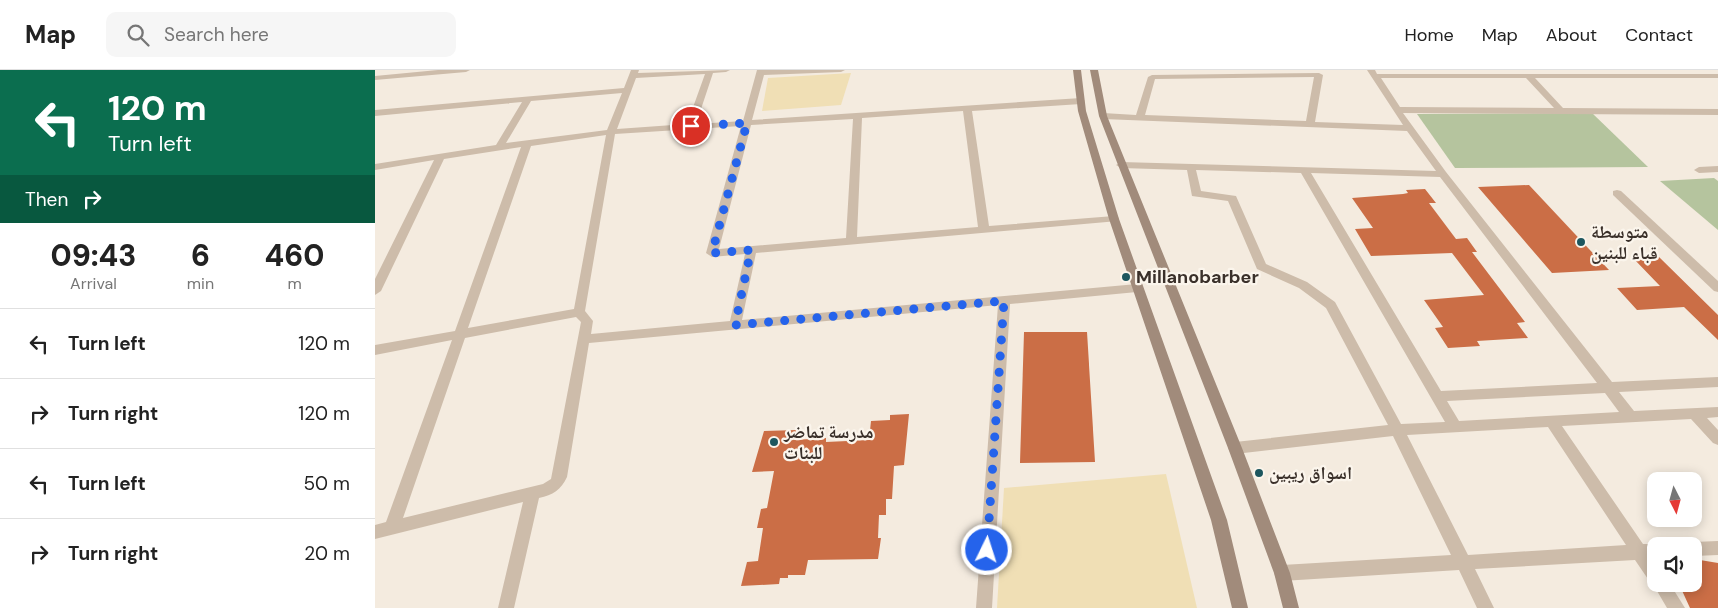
<!DOCTYPE html>
<meta charset="utf-8">
<style>
:root{--surface:#fff;--page:#f6f6f6;--text:#222;--muted:#767676;--line:#e0e0e0}
body{margin:0;font-family:"DM Sans","Noto Naskh Arabic",sans-serif;background:var(--page);color:var(--text);height:100vh;display:flex;flex-direction:column;font-size:19px;white-space:nowrap}
*{box-sizing:border-box;margin:0}
p{font-size:16px;color:var(--muted)}
.icon{flex:none;width:28px;height:28px;fill:none;stroke:currentColor;stroke-width:2;stroke-linecap:round;stroke-linejoin:round}
.map{position:relative;flex:1;overflow:hidden}
.drawer{display:flex;flex-direction:column;background:var(--surface);width:375px}
.drawer>*{flex:none}
.hud{background:#0b6e4f;color:#fff;overflow:hidden}
.needle{width:32px;rotate:174deg}
.fabs{position:absolute;left:1272px;top:402px;display:grid;gap:10px}
.fabs a{display:grid;place-items:center;width:55px;height:55px;border-radius:10px;background:var(--surface);box-shadow:0 2px 12px #0003;font-size:25px}
.pin{position:absolute;display:grid;place-items:center;width:42px;height:42px;color:#fff;margin:-21px;border:2px solid #fff;border-radius:50%;box-shadow:0 1px 5px #0007}
.me{position:absolute;width:55px;margin:-28px;rotate:4deg;stroke-linejoin:round;filter:drop-shadow(0 0 4px #0008)}
.turn{display:flex;align-items:center;gap:18px;height:105px;padding:0 25px;font-size:22px}
.turn .icon{width:65px;height:65px;stroke-width:2.5}
.turn b{display:block;font-size:35px;line-height:42px}
.then{display:flex;align-items:center;height:48px;padding:0 25px;background:#0003;gap:10px;font-size:19px}
.eta{display:flex;justify-content:space-evenly;align-items:center;height:85px;text-align:center}
.eta b{font-size:30px;font-weight:800;line-height:35px}
ul{padding:0;list-style:none}
li{display:flex;align-items:center;gap:15px;height:70px;padding:0 25px;border-top:1px solid var(--line)}
li div{flex:1}
li b{display:block;font-size:19px}
li em{font-style:normal}
header{display:flex;align-items:center;gap:30px;box-sizing:border-box;height:70px;padding:0 25px;background:var(--surface);border-bottom:1px solid var(--line)}
header strong{font-size:24px}
nav{display:flex;gap:28px;margin-inline-start:auto;font-size:18px}
.search{width:350px;height:45px;background:var(--page);display:flex;align-items:center;gap:12px;box-sizing:border-box;padding:0 18px;border-radius:10px;color:var(--muted);font-size:19px}
main{display:flex;flex:1;min-height:0}
.map>svg:first-child{display:block}
.green{fill:#b5c49e}
.sand{fill:#f0dfb5}
.building{fill:#cb6e46}
.lines{fill:none;stroke-linecap:round;stroke-linejoin:round}
.minor{fill:#cdbcaa;fill-rule:evenodd}
.secondary{fill:#a18b7b;fill-rule:evenodd}
.route{stroke:#2563eb;stroke-width:9;stroke-dasharray:0 16.2}
.poi-dot{fill:#1d565e;stroke:#fbf5ec;stroke-width:2}
.labels{text-anchor:middle;dominant-baseline:central;stroke-width:4.5;stroke-linejoin:round;paint-order:stroke}
.poi-label{font-size:18px;font-weight:bold;fill:#3a302a;stroke:#fbf5ec;text-anchor:start}
</style>
<header>
<strong>Map</strong>
<div class="search"><svg class="icon" aria-label="search" viewBox="0 0 24 24"><circle cx="10" cy="10" r="6"/><path d="M15 15l6 6"/></svg>Search here</div>
<nav><a>Home</a><a>Map</a><a>About</a><a>Contact</a></nav>
</header>
<main>
<section class="drawer">
<div class="hud">
<div class="turn"><svg class="icon" aria-label="left" viewBox="0 0 24 24"><path d="M17 20v-9H6M10 6l-5 5 5 5"/></svg><div><b>120 m</b>Turn left</div></div>
<div class="then">Then<svg class="icon" aria-label="right" viewBox="0 0 24 24"><path d="M7 20v-9h11M14 6l5 5-5 5"/></svg></div>
</div>
<div class="eta">
<div><b>09:43</b><p>Arrival</p></div>
<div><b>6</b><p>min</p></div>
<div><b>460</b><p>m</p></div>
</div>
<ul>
<li><svg class="icon" aria-label="left" viewBox="0 0 24 24"><path d="M17 20v-9H6M10 6l-5 5 5 5"/></svg><div><b>Turn left</b></div><em>120 m</em></li>
<li><svg class="icon" aria-label="right" viewBox="0 0 24 24"><path d="M7 20v-9h11M14 6l5 5-5 5"/></svg><div><b>Turn right</b></div><em>120 m</em></li>
<li><svg class="icon" aria-label="left" viewBox="0 0 24 24"><path d="M17 20v-9H6M10 6l-5 5 5 5"/></svg><div><b>Turn left</b></div><em>50 m</em></li>
<li><svg class="icon" aria-label="right" viewBox="0 0 24 24"><path d="M7 20v-9h11M14 6l5 5-5 5"/></svg><div><b>Turn right</b></div><em>20 m</em></li>
</ul>
</section>
<div class="map">
<svg width="1343" height="538" viewBox="0 0 1343 538">
<rect width="100%" height="100%" fill="#f4ebdf"/>
<g class="green">
<path d="M 1217,43 L 1273,97 L 1080,98 L 1042,44 Z"/>
<path d="M 1339,108 L 1343,111 L 1343,160 L 1285,111 Z"/>
</g>
<g class="sand">
<path d="M 476,3 L 466,35 L 387,41 L 393,8 Z"/>
<path d="M 791,404 L 822,538 L 622,538 L 629,418 Z"/>
</g>
<g class="building">
<path d="M 1154,115 L 1214,179 L 1234,200 L 1177,203 L 1103,117 Z"/>
<path d="M 1050,119 L 1061,133 L 1054,133 L 1081,169 L 1092,168 L 1102,182 L 1097,182 L 1150,252 L 1142,253 L 1153,268 L 1102,271 L 1105,276 L 1073,278 L 1060,258 L 1068,257 L 1049,230 L 1109,225 L 1077,183 L 996,186 L 980,159 L 998,158 L 977,128 L 1028,124 L 1033,123 L 1031,120 Z"/>
<path d="M 1284,187 L 1343,245 L 1343,270 L 1309,237 L 1262,240 L 1242,218 L 1285,216 L 1258,188 Z"/>
<path d="M 649,262 L 712,262 L 720,392 L 645,393 Z"/>
<path d="M 534,344 L 529,395 L 519,396 L 517,429 L 511,429 L 511,445 L 504,445 L 503,468 L 506,468 L 503,489 L 433,490 L 430,505 L 413,505 L 413,508 L 405,508 L 404,514 L 366,516 L 372,492 L 383,491 L 388,458 L 382,458 L 386,439 L 392,438 L 399,401 L 377,402 L 389,361 L 422,360 L 419,370 L 451,368 L 451,372 L 494,370 L 496,351 L 515,350 L 515,345 Z"/>
<path d="M 1319,489 L 1343,493 L 1343,538 L 1315,538 L 1304,514 L 1319,514 Z"/>
</g>
<g class="lines">
<g class="minor">
<path d="M 63,0 L 95,0 L 91,2 L 0,10 L 0,6 Z"/>
<path d="M 256,0 L 264,0 L 263,3 L 355,0 L 351,2 L 338,3 L 321,54 L 368,51 L 382,0 L 470,0 L 466,2 L 389,5 L 377,50 L 706,28 L 710,31 L 706,34 L 597,41 L 614,156 L 739,146 L 743,147 L 744,149 L 743,151 L 381,183 L 367,250 L 762,214 L 766,215 L 768,218 L 762,222 L 635,234 L 617,538 L 601,538 L 623,235 L 214,273 L 192,407 C 186,420 178,425 164,428 L 139,538 L 123,538 L 148,432 L 0,469 L 0,455 L 11,452 L 77,270 L 0,285 L 0,275 L 80,261 L 146,77 L 69,89 L 6,221 L 0,225 L 0,209 L 59,90 L 0,100 L 0,94 L 121,75 L 147,32 L 0,46 L 0,40 L 249,18 ZM 330,4 L 312,54 L 242,59 L 261,8 ZM 247,23 L 232,60 L 131,73 L 156,31 ZM 588,41 L 603,157 L 482,167 L 487,48 ZM 478,49 L 471,168 L 344,179 L 376,55 ZM 366,56 L 331,183 L 337,187 L 370,184 L 355,251 L 216,264 L 218,251 L 210,241 L 240,64 ZM 231,65 L 199,239 L 93,258 L 156,76 ZM 201,247 L 206,252 L 176,409 L 168,414 L 28,448 L 90,268 Z"/>
<path d="M 992,0 L 1000,0 L 1002,4 L 1343,4 L 1343,8 L 1160,8 L 1188,38 L 1343,39 L 1343,45 L 1028,43 L 1071,102 L 1237,312 L 1343,307 L 1343,317 L 1244,322 L 1259,341 L 1343,337 L 1343,347 L 1332,348 L 1343,360 L 1343,375 L 1338,373 L 1316,349 L 1187,356 L 1268,474 L 1281,474 L 1287,476 L 1281,476 L 1281,488 L 1278,489 L 1281,493 L 1281,514 L 1295,514 L 1310,538 L 1292,538 L 1278,514 L 1275,512 L 1260,490 L 1100,499 L 1119,538 L 1102,538 L 1084,500 L 907,511 L 901,508 L 899,503 L 901,498 L 907,495 L 1076,485 L 1018,366 L 860,384 L 855,382 L 853,378 L 855,374 L 860,372 L 1013,355 L 951,238 L 924,218 L 882,199 L 853,131 L 817,126 L 812,100 L 746,98 L 741,95 L 746,92 L 1061,101 L 1032,61 L 728,49 L 724,46 L 728,43 L 761,45 L 773,7 L 777,5 L 944,3 L 948,5 L 940,52 L 1028,55 ZM 939,7 L 931,51 L 770,45 L 780,9 ZM 1006,8 L 1151,8 L 1179,38 L 1025,37 ZM 821,100 L 926,103 L 1070,352 L 1026,354 L 960,232 L 932,212 L 891,194 L 861,126 L 826,121 ZM 936,103 L 1065,107 L 1222,313 L 1066,321 ZM 1230,323 L 1244,342 L 1084,351 L 1072,331 ZM 1173,357 L 1251,475 L 1093,485 L 1032,365 Z"/>
<path d="M 1343,96 L 1343,102 L 1324,103 L 1319,100 L 1324,97 Z"/>
<path d="M 1242,120 L 1246,121 L 1343,211 L 1343,222 L 1339,221 L 1238,125 L 1238,121 Z"/>
<path d="M 1343,471 L 1343,485 L 1319,486 L 1319,476 L 1312,476 L 1319,472 Z"/>
</g>
<g class="secondary">
<path d="M 698,0 L 706,0 L 711,41 L 744,149 L 852,450 L 873,538 L 857,538 L 836,450 L 734,149 L 703,41 Z"/>
<path d="M 715,0 L 723,0 L 732,46 L 867,378 L 915,503 L 924,538 L 908,538 L 899,503 L 853,378 L 724,46 Z"/>
</g>
</g>
<g class="lines">
<path class="route" d="M 316,56 L 372,53 L 337,183 L 376,180 L 360,255 L 629,231 L 612,480"/>
</g>
<g class="poi-dot">
<circle cx="1206" cy="172" r="5"/>
<circle cx="751" cy="207" r="5"/>
<circle cx="399" cy="372" r="5"/>
<circle cx="884" cy="403" r="5"/>
</g>
<g class="labels">
<g class="poi-label">
<text x="1216" y="162">متوسطة<tspan x="1216" dy="21">قباء للبنين</tspan></text>
<text x="761" y="207">Millanobarber</text>
<text x="409" y="362">مدرسة تماضر<tspan x="409" dy="21">للبنات</tspan></text>
<text x="894" y="403">اسواق ريبين</text>
</g>
</g>
</svg>
<div class="fabs">
<a><svg class="needle" viewBox="-14 -14 28 28"><path d="M0-13l5 13h-10z" fill="#e53935"/><path d="M0 13l5-13h-10z" fill="#767676"/></svg></a>
<a><svg class="icon" aria-label="sound" viewBox="0 0 24 24"><path d="M4 9h4l5-4v14l-5-4H4zM17 9q2 3 0 6"/></svg></a>
</div>
<div class="pin" style="left:316px;top:56px;background:#d93025"><svg class="icon" aria-label="arrive" viewBox="0 0 24 24"><path d="M6 21V4h12l-3 4 3 4H6"/></svg></div>
<svg class="me" style="left:612px;top:480px" viewBox="-20 -20 40 40"><circle r="17" fill="#2563eb" stroke="#fff" stroke-width="3"/><path d="M0-11L8 9 0 5-8 9z" fill="#fff"/></svg>
</div>
</main>
